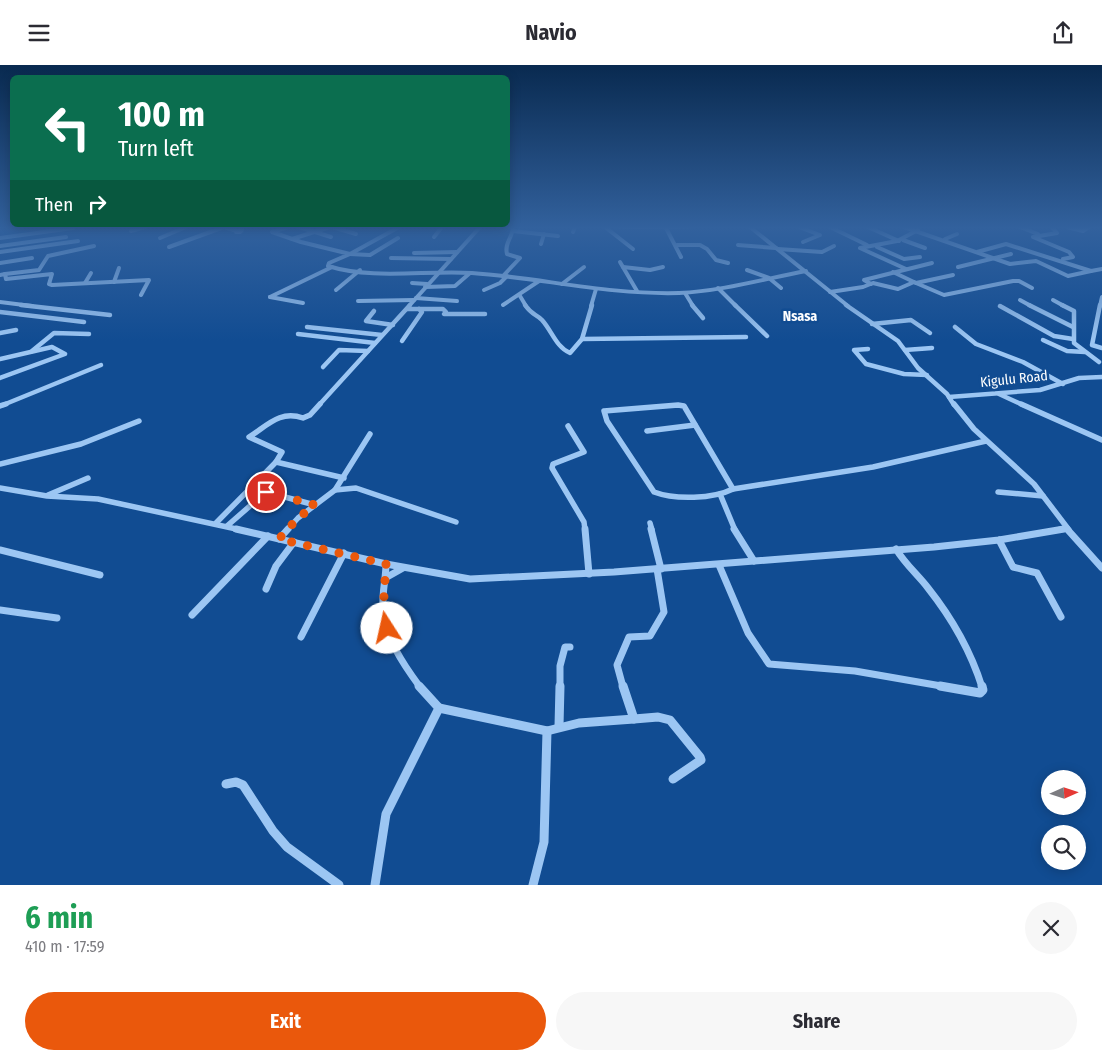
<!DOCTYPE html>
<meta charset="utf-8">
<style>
:root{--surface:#fff;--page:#f7f7f7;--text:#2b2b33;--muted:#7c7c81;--accent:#ea580c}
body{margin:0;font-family:"Fira Sans Condensed",sans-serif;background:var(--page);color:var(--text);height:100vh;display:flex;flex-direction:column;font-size:19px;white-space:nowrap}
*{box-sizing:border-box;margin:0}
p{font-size:16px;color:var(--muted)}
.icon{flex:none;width:28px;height:28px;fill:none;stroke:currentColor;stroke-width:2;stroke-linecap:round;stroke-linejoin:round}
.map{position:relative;height:820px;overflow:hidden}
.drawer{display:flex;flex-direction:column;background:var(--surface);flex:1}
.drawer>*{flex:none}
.top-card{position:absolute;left:10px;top:10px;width:500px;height:152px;border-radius:8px;box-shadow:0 2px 12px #0003;background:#0b6e4f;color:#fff;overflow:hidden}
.needle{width:32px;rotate:87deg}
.buttons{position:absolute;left:1041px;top:705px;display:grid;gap:10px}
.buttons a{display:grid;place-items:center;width:45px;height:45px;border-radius:50%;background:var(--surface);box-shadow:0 2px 12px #0003;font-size:25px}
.pin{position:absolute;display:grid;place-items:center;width:42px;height:42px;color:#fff;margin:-21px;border:2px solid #fff;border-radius:50%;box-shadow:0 1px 5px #0007}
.me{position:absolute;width:55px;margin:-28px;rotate:350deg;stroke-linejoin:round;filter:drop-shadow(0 0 4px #0008)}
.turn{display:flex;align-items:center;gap:18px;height:105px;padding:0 25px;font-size:22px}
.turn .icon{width:65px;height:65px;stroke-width:2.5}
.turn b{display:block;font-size:35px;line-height:42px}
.then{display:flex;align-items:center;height:48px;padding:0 25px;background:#0003;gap:10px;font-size:19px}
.round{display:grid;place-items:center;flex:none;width:52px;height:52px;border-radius:26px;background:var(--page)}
.summary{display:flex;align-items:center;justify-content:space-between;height:85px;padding:0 25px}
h1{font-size:30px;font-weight:700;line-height:38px;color:#1e9e55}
.primary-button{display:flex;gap:10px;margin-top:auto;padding:10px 25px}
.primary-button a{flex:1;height:58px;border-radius:30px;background:var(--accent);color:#fff;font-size:20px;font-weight:700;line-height:58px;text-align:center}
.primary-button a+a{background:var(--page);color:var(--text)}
header{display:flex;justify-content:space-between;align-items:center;height:65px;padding:0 25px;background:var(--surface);font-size:22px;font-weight:700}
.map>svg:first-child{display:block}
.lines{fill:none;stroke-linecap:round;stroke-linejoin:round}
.minor-far4{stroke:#9cc6f3;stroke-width:4}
.minor-far3{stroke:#9cc6f3;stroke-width:4.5}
.minor-far2{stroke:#9cc6f3;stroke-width:5.5}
.minor-far1{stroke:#9cc6f3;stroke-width:7}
.minor{stroke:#9cc6f3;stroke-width:9}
.major{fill:#e8f2ff;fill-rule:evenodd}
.route{stroke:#ea580c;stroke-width:9;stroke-dasharray:0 16.2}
.labels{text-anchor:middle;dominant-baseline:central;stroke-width:5;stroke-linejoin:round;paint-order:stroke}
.far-quarter-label{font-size:14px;font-weight:bold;fill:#fff;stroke:#114c92}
.street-label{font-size:14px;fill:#fff;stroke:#114c92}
</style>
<header><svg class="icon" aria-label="menu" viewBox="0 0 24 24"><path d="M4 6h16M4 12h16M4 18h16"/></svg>Navio<svg class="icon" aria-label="share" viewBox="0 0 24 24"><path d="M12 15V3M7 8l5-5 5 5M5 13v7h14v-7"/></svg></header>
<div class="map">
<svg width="1102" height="820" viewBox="0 0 1102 820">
<rect width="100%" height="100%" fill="#114c92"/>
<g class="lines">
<g class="minor-far4">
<path d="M 224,162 L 237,166"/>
<path d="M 288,162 L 272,167 L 301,177 L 350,189 L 329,198 L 328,201 C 373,215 425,205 472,208 C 541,213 609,230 679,228 C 722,226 764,214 806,206"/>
<path d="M 299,162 L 331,172"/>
<path d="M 332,162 L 356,169"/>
<path d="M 605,162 L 633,184"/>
<path d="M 750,162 L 848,241"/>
<path d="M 799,162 L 820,170 L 803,177"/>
<path d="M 830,162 L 867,180"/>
<path d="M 868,162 L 899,176"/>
<path d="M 904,162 L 1010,199 L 1036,196 L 1068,211 L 1091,206"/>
<path d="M 1020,162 L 1038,169"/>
<path d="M 1052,162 L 1057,168 L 1033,172 L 1069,187 L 1073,192 L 1063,194"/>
<path d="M 1067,162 L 1083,166 L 1089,162"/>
<path d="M 666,163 L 681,192"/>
<path d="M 242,165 L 240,167 L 236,167 Z"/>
<path d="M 131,166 L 145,162"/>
<path d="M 513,166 L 558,171"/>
<path d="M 573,167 L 575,162"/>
<path d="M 434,172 L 442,162"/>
<path d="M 0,173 L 73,163"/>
<path d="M 160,173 L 186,162"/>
<path d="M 292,174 L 330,162"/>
<path d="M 945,174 L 957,169"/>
<path d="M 903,175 L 925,183"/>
<path d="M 541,179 L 544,169"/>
<path d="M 677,180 L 700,180 L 707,184 L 716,195 L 728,198"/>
<path d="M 738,180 L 776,183"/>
<path d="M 0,181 L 66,172"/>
<path d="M 169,182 L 224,162"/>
<path d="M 877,182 L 904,194 L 920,192"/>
<path d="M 778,184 L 822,187 L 834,181"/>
<path d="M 0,187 L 78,176"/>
<path d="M 977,187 L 1006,179 L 1091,206 L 1102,204"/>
<path d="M 414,188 L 457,187"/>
<path d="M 350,189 L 399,162"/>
<path d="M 350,189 L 370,190 L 398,173"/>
<path d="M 391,193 L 451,194"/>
<path d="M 620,197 L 637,226"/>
<path d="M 0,198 L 32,193"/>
<path d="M 623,202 L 650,205 L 663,202"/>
<path d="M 958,202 L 1011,189"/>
<path d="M 906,204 L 860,183 L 897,176 L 918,165"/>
<path d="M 747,205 L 769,213 L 781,223"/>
<path d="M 893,207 L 916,218 L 953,210"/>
<path d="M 5,209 L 39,205 L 48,191 L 94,181"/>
<path d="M 0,210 L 5,209 L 6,214 L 52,209 L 49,219 L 52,220 L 149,215 L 141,230"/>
<path d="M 503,211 L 520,193 L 507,189 C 504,178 513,172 513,162"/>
<path d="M 114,217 L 119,203"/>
<path d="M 85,218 L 91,208"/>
<path d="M 412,218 L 427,219"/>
<path d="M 916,218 L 944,230 L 1013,216 L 1019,216 L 1032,223"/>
<path d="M 562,219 L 584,202"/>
<path d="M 871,219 L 864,215 L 932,198"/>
<path d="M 425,222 L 455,221 L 470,208"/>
<path d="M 718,223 L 736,241"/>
<path d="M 336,225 L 360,205"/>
<path d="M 484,225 L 500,218 L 507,211"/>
<path d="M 830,227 L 863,222 L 873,218 L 898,224 L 914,217"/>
<path d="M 685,228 L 693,241"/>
<path d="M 520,231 L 526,241"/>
<path d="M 270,232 L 332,202"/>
<path d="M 270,232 L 303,238"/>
<path d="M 416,233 L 457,236"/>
<path d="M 1020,235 L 1031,241"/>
<path d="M 1053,235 L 1064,241"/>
<path d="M 358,236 L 414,235"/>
<path d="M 0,237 L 32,241"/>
<path d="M 503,240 L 539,216"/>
<path d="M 409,241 L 480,162"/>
<path d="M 591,241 L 596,224"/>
<path d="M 1100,241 L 1102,232"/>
</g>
<g class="minor-far3">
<path d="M 21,240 L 110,250"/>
<path d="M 525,240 C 533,251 535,248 542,255 C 552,266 556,282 570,288 L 582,274 L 592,240"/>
<path d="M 692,240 L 703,253"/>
<path d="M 735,240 L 767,271"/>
<path d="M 846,240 L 898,276 L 918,303 L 947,329 L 954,340"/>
<path d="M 1029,240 L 1073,262"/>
<path d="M 1062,240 L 1074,246 L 1074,278 L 1099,297"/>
<path d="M 1100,240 L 1092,280 L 1102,283"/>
<path d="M 1000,241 L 1054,271 L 1073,274"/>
<path d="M 407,244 L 443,244 L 446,247 L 444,249 L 485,249"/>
<path d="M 374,246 L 366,256 L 393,260"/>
<path d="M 0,247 L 84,257"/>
<path d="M 872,259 L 911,255 L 930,268"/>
<path d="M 307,262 L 382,270"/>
<path d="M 955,262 L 976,279 L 1023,297 L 1063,319"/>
<path d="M 0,268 L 16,265"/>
<path d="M 298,269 L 375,278"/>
<path d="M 582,274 L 746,272"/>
<path d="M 1043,275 L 1067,286 L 1085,287"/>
<path d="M 402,276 L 422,247 L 419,244"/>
<path d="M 868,284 L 854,285 L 866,299 L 904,309 L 927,310"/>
<path d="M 905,285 L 932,283"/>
<path d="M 32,286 L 54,268 L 89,269"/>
<path d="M 0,294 L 52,282 L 65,289 L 0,313"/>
<path d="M 323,302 L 339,285 L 368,286"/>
<path d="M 999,329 L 1023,340"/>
<path d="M 949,332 L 1040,325 L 1079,313 L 1102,312"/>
<path d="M 3,340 L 101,300"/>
<path d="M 319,340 L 410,240"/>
</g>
<g class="minor-far2">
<path d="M 320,339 L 310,350 L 303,353 C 280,345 268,360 249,372 L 282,387 L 276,397 L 344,413"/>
<path d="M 954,339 L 974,364 L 1034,419 L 1069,465"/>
<path d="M 1021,339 L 1102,375"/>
<path d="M 678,340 L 684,341 L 733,424 C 713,434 675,435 654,427 L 607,356 L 604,346 Z"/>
<path d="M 0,341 L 6,339"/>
<path d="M 568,361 L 584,387 L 553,399 L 552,403 L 584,457 L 585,465"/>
<path d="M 647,366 L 695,360"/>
<path d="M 0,399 L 81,379 L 139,356"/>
<path d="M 0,423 L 47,431 L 98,434 L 241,465"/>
<path d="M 252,423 L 266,427"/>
<path d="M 733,424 L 873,402 L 986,376"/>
<path d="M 335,425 L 356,423 L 456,457"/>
<path d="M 998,427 L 1043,431"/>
<path d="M 720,429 L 735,465"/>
<path d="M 48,430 L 88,413"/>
<path d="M 216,458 L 276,397"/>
<path d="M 650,458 L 652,465"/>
<path d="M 227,461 L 266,427 L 315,440"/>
<path d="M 287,465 L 298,453 L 335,425 L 370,369"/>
<path d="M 1057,465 L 1067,463"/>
</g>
<g class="minor-far1">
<path d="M 236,464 L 386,499 L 470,514 L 614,507 L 934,482 L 999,475 L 1064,464"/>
<path d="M 585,464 L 589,509"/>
<path d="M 651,464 L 661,504"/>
<path d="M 734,464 L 754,496"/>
<path d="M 1067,464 L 1102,503"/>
<path d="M 279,474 L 288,464"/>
<path d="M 999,475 L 1013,502 L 1037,508 L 1061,552"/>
<path d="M 896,484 C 905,499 918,510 928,523 C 951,552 971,587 982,622"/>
<path d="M 0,485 L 100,510"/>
<path d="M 386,499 C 386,513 382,527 383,542 C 384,571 403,599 420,622"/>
<path d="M 719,500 L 748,568 L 769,599 L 855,606 L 947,622"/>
<path d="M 387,512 L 403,503"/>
<path d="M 266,524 L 276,501 L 294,477"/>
<path d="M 0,545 L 57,553"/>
<path d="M 192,550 L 268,471"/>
<path d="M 301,572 L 344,488"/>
<path d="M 560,622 L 560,601 L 565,582 L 570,582"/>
<path d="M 623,622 L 617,600 L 629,572 L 650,571 L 664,547 L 657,504"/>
</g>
<g class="minor">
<path d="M 940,621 L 980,628 L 983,625 L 982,621"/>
<path d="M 439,643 L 547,666 L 544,777 L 533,820"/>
<path d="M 634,654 L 658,652 L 670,655 L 700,692 L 701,695 L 673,714"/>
<path d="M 559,661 L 560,621"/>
<path d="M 547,666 L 579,658 L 634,654 L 623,621"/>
<path d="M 226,719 L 236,717 L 243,720 L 273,766 L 287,782 L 339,820"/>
<path d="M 375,820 L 386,749 L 439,643 L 419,621"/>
</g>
<path class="major" d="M 612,162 L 702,162 L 700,163 L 638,164 L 614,163 Z"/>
</g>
<linearGradient id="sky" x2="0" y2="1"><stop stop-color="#092a50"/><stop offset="0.59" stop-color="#32619d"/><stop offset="1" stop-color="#32619d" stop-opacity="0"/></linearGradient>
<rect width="1102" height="276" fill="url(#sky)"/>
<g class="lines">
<path class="route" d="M 266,427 L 315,440 L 298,453 L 279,474 L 386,499 L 383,546 L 387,563"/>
</g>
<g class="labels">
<g class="far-quarter-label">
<text x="800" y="251">Nsasa</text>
</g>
<g class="street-label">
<text transform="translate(1014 314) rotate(-6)">Kigulu Road</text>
</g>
</g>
</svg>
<div class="buttons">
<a><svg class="needle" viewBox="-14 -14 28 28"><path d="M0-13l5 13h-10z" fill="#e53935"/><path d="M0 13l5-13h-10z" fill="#7c7c81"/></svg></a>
<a><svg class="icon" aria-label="search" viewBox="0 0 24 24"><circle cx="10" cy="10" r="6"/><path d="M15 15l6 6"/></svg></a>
</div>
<div class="pin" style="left:266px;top:427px;background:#d93025"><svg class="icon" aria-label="arrive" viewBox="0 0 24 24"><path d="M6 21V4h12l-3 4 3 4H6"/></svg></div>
<svg class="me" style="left:387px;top:563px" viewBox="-20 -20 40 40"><circle r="19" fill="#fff"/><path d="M0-13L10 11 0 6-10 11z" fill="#ea580c"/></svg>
<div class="top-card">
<div class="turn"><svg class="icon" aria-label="left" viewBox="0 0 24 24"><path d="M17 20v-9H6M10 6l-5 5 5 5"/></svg><div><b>100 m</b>Turn left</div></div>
<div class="then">Then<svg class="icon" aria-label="right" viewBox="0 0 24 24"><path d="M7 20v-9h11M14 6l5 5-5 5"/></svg></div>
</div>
</div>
<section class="drawer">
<div class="summary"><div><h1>6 min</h1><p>410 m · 17:59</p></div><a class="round"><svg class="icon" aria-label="close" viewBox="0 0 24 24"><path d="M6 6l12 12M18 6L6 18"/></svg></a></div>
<div class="primary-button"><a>Exit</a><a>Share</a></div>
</section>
